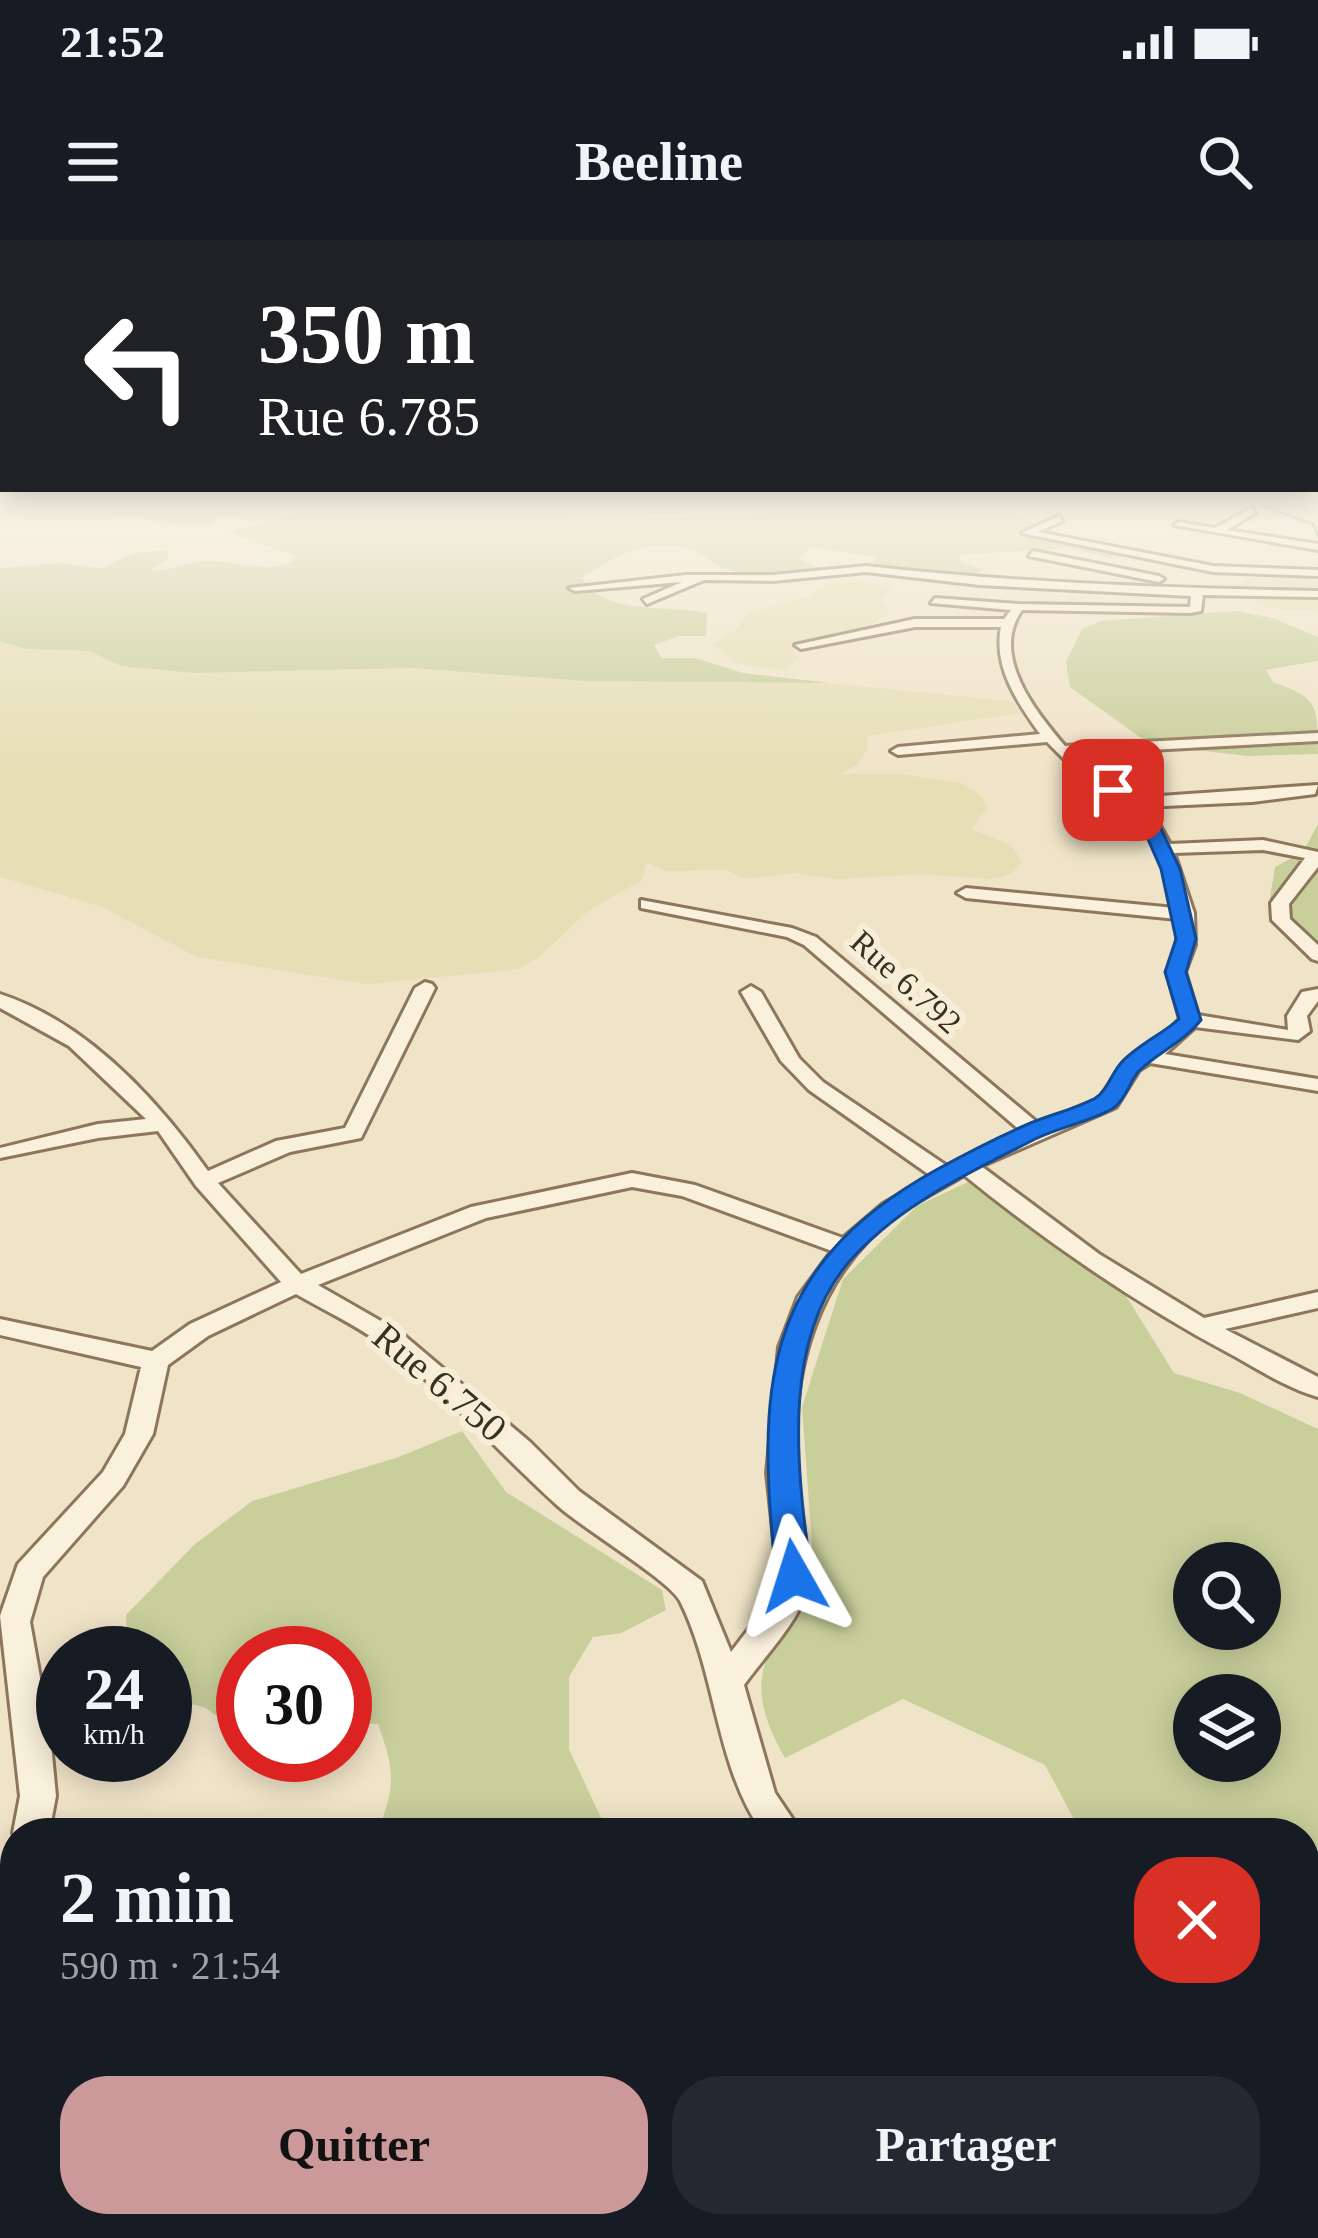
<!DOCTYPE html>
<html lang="fr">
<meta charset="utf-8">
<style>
:root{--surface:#171b24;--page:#242831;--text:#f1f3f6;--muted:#9ea1a6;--accent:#cc999b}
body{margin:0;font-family:Georgia,serif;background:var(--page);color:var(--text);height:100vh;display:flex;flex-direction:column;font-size:45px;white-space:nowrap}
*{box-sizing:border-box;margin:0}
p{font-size:39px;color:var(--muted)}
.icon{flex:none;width:66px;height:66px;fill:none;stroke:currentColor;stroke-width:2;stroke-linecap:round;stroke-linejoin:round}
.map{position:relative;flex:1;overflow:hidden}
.panel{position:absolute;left:0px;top:1578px;width:1320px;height:420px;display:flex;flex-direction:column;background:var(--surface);border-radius:48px 48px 0 0;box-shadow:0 6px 30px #0003}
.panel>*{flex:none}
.hud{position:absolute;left:0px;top:0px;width:1320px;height:252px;box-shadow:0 6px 30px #0003;background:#202124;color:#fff;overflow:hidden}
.buttons{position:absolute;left:1173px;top:1302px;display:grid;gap:24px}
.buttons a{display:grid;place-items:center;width:108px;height:108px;border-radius:50%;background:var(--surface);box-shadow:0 6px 30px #0003;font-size:60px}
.speed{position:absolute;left:36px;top:1386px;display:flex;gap:24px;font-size:60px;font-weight:700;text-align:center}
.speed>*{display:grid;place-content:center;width:156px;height:156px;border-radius:50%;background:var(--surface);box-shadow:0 6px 30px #0003;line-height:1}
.speed small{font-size:30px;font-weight:400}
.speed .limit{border:18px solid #d22;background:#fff;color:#111}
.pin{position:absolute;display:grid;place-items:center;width:102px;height:102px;color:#fff;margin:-51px;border-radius:24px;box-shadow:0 6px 18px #0006}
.me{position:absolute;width:132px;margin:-66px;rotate:354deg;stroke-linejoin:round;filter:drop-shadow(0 0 9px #0008)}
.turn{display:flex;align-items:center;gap:42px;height:252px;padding:0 60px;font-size:54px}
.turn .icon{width:156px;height:156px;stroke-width:2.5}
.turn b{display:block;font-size:84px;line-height:102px}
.round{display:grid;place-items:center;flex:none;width:126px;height:126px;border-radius:48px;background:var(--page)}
.summary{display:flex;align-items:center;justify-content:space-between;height:204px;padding:0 60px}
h1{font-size:72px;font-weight:700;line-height:90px}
.primary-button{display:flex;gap:24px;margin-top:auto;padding:24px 60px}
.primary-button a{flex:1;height:138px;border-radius:48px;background:var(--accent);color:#111;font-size:48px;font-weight:700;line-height:138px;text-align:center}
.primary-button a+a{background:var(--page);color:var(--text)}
.status{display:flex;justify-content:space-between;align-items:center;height:84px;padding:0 60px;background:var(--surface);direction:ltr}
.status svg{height:33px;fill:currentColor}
header{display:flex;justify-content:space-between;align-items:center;height:156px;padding:0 60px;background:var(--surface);font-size:54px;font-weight:700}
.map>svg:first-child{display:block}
.farmland{fill:#e6deb5}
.green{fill:#c9cf9b;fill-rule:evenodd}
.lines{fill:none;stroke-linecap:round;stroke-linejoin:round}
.stream{stroke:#6f938a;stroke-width:3}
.minor-casing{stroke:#8d765c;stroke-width:6}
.minor{fill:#faf1dc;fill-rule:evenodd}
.route{fill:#1a73e8;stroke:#114b97;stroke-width:3}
.labels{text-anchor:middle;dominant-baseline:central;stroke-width:12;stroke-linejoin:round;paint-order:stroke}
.far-street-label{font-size:33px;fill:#3d2e20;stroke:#f7eed8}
.street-label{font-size:39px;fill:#3d2e20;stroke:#f7eed8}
</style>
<div class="status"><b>21:52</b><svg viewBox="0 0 49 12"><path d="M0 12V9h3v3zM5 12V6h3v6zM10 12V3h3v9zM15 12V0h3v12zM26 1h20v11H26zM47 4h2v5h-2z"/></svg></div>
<header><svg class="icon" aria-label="menu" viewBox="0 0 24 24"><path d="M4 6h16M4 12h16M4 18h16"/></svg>Beeline<svg class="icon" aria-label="search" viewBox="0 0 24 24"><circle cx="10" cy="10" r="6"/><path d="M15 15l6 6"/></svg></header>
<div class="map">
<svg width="1318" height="1998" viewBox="0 0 1318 1998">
<rect width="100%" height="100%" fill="#f0e4c8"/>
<g class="farmland">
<path d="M 1318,254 L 1318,293 L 1301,280 L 1217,255 Z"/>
<path d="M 1318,329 L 1318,371 L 1269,369 L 1229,349 L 1251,338 Z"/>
<path d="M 853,340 L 893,347 L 881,360 L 890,371 L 869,387 L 809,399 L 794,408 L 798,418 L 785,430 L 740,424 L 712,405 L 735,390 L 749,373 L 808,357 L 821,346 Z"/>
<path d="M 0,401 L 26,409 L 89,411 L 121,426 L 194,433 L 412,428 L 584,441 L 830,443 L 1011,461 L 1023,473 L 866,496 L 868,508 L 857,525 L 840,534 L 899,534 L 961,543 L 982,556 L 987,568 L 971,589 L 1011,605 L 1022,622 L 1010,634 L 990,639 L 921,634 L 839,639 L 793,633 L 744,639 L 727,630 L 667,631 L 647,623 L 642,640 L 588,671 L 538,718 L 519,729 L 367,744 L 197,717 L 100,666 L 0,637 Z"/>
</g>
<g class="green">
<path d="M 40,254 L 266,254 L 257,258 L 309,263 L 377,257 L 374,265 L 403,269 L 443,257 L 517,255 L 558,267 L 570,279 L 588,280 L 748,276 L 852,264 L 883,254 L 1000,254 L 994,265 L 1068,299 L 1144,315 L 1110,318 L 1068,308 L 959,315 L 961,323 L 983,329 L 970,338 L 873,327 L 876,317 L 811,307 L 799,319 L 831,333 C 802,335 746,339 719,326 C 713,324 710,317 705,315 C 656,294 622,311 582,338 C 607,377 666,364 707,373 L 706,396 L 679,396 L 654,405 L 662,418 L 695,418 L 743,433 L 830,443 L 584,441 L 412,428 L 194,433 L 121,426 L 89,411 L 26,409 L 0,401 L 0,328 L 61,323 L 103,328 L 133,313 L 170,310 L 167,320 L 150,331 C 170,331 187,322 206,321 C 234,320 276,337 298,317 L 227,292 L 304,272 L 270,269 L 217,276 L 210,285 C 179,290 162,280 133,276 C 102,271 64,274 40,254 Z"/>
<path d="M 1237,371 L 1273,378 L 1318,397 L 1318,421 L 1266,430 L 1273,442 C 1318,458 1318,464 1318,514 L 1247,516 L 1151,505 L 1070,447 L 1066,422 L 1082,389 L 1101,381 Z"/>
<path d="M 1318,584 L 1318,701 L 1268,670 L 1275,627 L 1303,612 Z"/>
<path d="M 968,942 L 1126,1056 L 1174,1133 L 1240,1153 L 1318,1189 L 1318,1998 L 1180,1998 L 1168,1983 L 1305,1983 L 1305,1593 L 1074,1593 L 1077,1585 L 1045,1525 L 903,1459 L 785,1518 C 745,1448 756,1410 816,1360 L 802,1167 L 843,1039 L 917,966 ZM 1194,1323 L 1260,1323 L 1260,1389 L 1194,1389 ZM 1194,1455 L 1260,1455 L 1260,1521 L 1194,1521 Z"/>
<path d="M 462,1191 L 506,1252 L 662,1350 L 666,1370 L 621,1393 L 593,1397 L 569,1437 L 569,1509 L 608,1593 L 377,1593 C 396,1545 395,1532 378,1484 L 345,1483 L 345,1413 L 243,1413 L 243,1496 L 206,1468 L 165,1456 L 165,1413 L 128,1413 L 126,1375 L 194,1305 L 252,1261 L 396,1218 Z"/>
</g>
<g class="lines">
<path class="stream" d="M 1230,254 L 1313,284 L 1318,296"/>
<defs>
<g id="minor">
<path d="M 1252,268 L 1255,273 L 1227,290 L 1318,304 L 1318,310 L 1174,285 L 1179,282 L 1215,288 Z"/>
<path d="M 1059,276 L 1062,281 L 1038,292 L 1213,326 L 1318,330 L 1318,336 L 1213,332 L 1022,293 Z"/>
<path d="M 1033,311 L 1159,336 L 1164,339 L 1159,342 L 1029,316 Z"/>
<path d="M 866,326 C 1017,343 1167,348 1318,351 L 1318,357 L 1203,355 L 1201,371 L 1190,373 L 1022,370 C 989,416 1038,474 1065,506 L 1318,493 L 1318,501 L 1074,514 L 1131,558 L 1318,545 L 1315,554 L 1252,562 L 1143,567 L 1154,575 L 1170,604 L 1263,600 L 1318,612 L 1318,627 L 1289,664 L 1290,679 L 1318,705 L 1318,721 L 1312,719 L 1272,680 L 1271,663 L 1305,618 L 1263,610 L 1174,613 L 1194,673 L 1195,705 L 1185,732 L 1198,775 L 1288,790 L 1287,776 L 1302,752 L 1318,749 L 1318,761 L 1307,776 L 1310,791 L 1298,800 L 1195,787 L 1165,814 L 1318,839 L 1318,851 L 1150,823 L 1139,830 L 1116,867 L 981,926 L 1099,1014 L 1204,1078 L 1318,1052 L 1318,1068 L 1225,1089 L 1318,1137 L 1318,1157 C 1289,1149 1261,1131 1234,1116 C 1138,1065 1049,1004 964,935 C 943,948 920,959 900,973 C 815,1034 790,1133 796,1234 C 798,1273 814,1316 805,1354 C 799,1381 761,1421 744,1445 L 775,1553 L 802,1593 L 763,1593 C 715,1526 717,1435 680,1361 C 669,1340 582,1288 558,1266 C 499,1213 447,1152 383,1105 C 356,1085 324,1070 296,1054 L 208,1096 L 168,1125 L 153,1194 L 123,1246 L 43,1337 L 30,1382 L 50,1493 L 56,1556 L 49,1593 L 15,1593 L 15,1597 L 13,1593 L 20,1556 L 0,1376 L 18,1324 L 103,1232 L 125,1194 L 141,1127 L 0,1095 L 0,1079 L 152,1111 L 190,1084 L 281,1042 L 196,946 L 158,891 L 98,898 L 0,918 L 0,908 L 98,884 L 146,879 L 69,806 L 0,768 L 0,754 C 86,782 157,859 208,931 L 276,901 L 345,888 L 415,748 L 425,742 L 432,744 L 435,748 L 361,898 L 290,912 L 218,943 L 301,1034 L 471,967 L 632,933 L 695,945 L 843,998 L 883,964 L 931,936 L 809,850 L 781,821 L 741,752 L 751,746 L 761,752 L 799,818 L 823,842 L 947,926 L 1022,892 L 804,705 L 787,697 L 641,668 L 641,660 L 792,688 L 816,697 L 1039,884 L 1100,858 L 1124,822 L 1158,801 L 1180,779 L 1167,732 L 1177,705 L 1177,679 L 966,658 L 957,653 L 966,648 L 1175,668 L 1161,622 L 1142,581 L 1076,531 L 1047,502 L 898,515 L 891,511 L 898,507 L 1040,494 C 1017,462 993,427 1001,387 L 915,387 L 801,409 L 795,405 L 915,379 L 1004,379 L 1011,370 L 931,363 L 935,358 L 1019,364 L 1190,367 L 1191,356 L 980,345 L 866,332 L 773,341 L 704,340 L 647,364 L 643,359 L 682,342 L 575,351 L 569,348 L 686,335 L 773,335 ZM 632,947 L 682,956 L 832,1011 L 798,1057 L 779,1107 L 767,1233 L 778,1336 L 774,1356 L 731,1412 L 702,1341 L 579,1251 L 530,1202 L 400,1092 L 318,1045 L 486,978 Z"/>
<path d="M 15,1642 L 15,1717 L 0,1726 L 0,1651 Z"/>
<path d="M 218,1983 L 278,1983 L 272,1998 L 212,1998 Z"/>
<path d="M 1104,1983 L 1155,1983 L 1161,1998 L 1110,1998 Z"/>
</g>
</defs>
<use href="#minor" class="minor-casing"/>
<use href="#minor" class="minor"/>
</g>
<linearGradient id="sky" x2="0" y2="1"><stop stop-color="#8fbad6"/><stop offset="0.48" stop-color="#f8f3e6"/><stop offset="1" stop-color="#f8f3e6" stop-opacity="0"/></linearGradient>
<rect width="1318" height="533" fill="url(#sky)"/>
<path class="route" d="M 1113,545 L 1154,574 L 1180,629 L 1196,699 L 1186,732 L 1201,780 C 1183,803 1156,813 1138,832 C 1129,843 1125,861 1112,869 C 1088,882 1060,887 1035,899 C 973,931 907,961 858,1012 C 777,1093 798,1233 811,1336 L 806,1345 L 794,1349 L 781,1345 L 776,1336 C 757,1151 758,1029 936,930 C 965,914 996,898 1026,885 C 1048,875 1073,870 1094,859 C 1107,852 1111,834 1121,823 C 1136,806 1161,795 1179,779 L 1165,732 L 1176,699 L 1161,629 L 1140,581 L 1105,550 Z"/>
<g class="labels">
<g class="far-street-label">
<text transform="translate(906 742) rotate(42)">Rue 6.792</text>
</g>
<g class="street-label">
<text transform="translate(440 1142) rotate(40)">Rue 6.750</text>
</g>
</g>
</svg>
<div class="buttons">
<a><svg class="icon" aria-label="search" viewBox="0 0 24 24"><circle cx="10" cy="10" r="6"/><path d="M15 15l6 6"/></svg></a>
<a><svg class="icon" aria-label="layers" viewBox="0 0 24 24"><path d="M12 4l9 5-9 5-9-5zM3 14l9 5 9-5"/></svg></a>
</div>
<div class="speed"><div>24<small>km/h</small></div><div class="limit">30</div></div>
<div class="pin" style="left:1113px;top:550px;background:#d93025"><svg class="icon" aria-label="arrive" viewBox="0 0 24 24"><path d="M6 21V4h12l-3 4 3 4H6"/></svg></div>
<svg class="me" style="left:794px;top:1336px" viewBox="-20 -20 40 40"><path d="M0-17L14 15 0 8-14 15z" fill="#1a73e8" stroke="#fff" stroke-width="4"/></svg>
<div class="hud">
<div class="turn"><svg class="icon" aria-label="left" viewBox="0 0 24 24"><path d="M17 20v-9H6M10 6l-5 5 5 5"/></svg><div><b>350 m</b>Rue 6.785</div></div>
</div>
<section class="panel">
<div class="summary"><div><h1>2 min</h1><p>590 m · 21:54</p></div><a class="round" style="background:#d93025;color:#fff"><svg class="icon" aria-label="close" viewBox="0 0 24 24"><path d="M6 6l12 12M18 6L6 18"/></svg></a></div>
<div class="primary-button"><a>Quitter</a><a>Partager</a></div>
</section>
</div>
